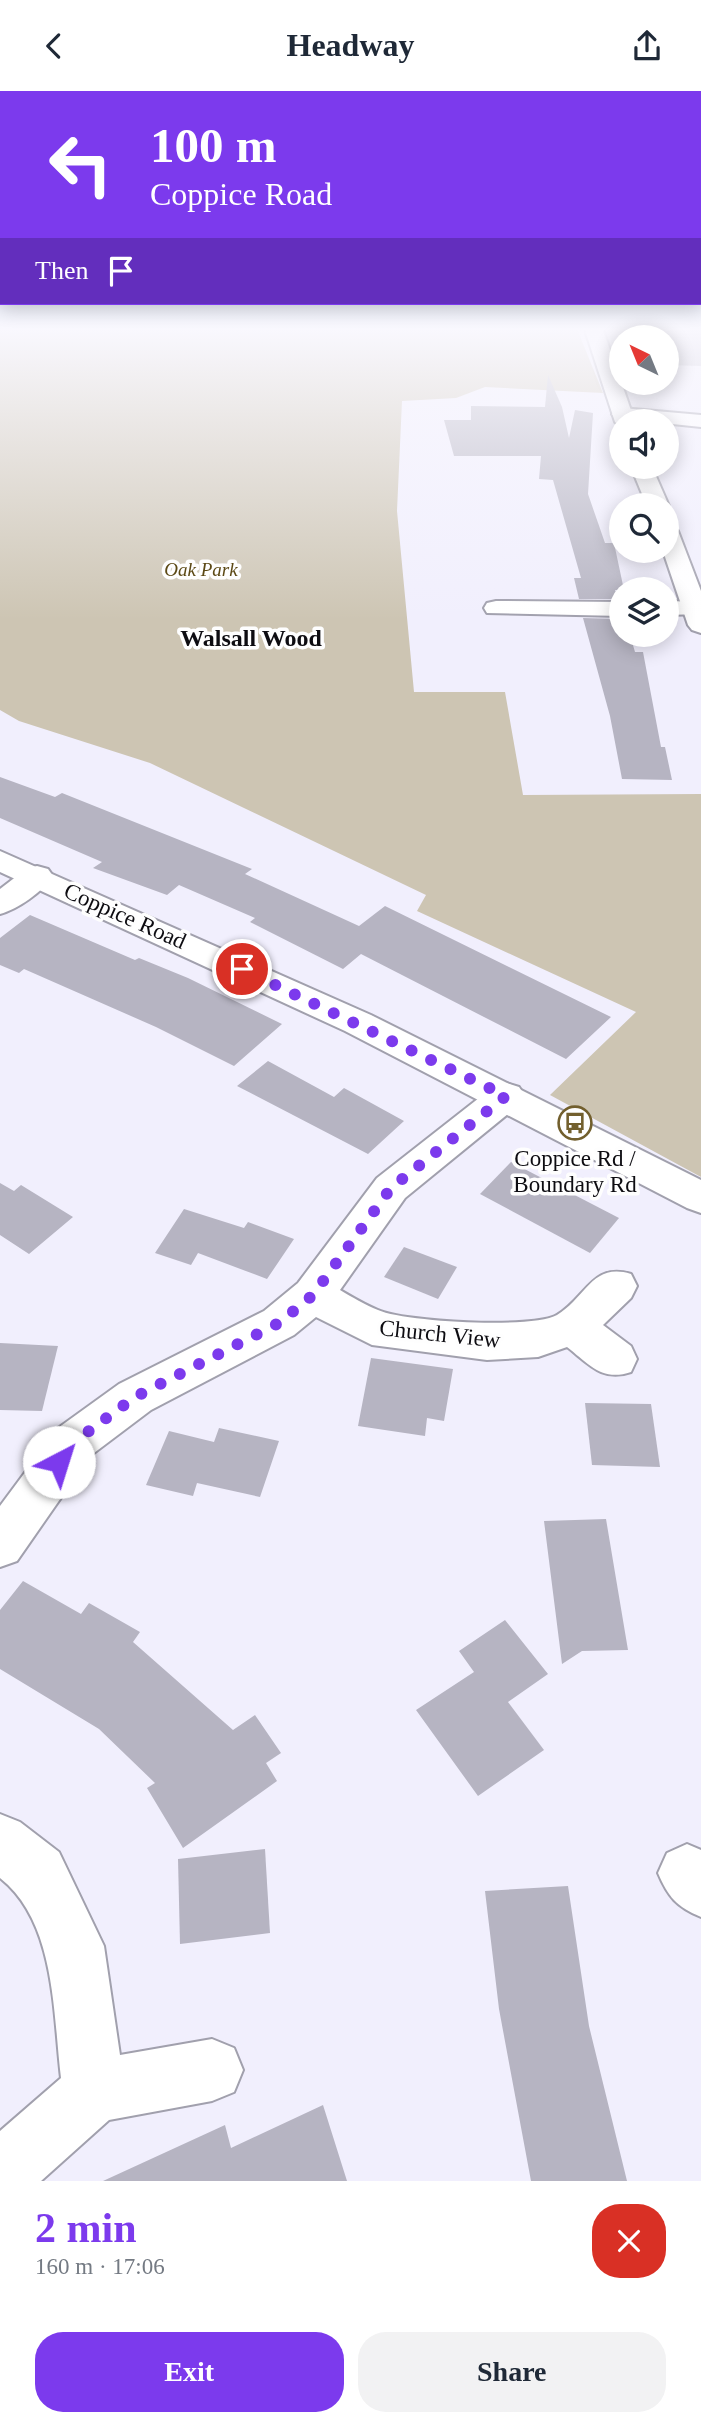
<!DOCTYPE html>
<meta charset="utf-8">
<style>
:root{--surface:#fff;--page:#f2f2f3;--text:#1f2937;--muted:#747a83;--accent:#7c3aed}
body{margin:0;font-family:Georgia,serif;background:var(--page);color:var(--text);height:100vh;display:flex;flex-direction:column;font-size:26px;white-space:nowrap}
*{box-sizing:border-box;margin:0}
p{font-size:23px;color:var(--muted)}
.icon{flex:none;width:38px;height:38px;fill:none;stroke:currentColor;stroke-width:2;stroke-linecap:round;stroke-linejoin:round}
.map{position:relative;height:2090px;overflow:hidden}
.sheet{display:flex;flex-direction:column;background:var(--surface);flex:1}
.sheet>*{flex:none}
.banner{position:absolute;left:0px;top:0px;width:702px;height:214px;box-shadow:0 4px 18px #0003;background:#7c3aed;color:#fff;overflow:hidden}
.needle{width:46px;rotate:317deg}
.tools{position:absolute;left:609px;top:234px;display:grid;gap:14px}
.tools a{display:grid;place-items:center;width:70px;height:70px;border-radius:50%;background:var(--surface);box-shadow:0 4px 18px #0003;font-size:35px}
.pin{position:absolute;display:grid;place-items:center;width:60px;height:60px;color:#fff;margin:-30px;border:4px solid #fff;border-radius:50%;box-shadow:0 2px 7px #0007}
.me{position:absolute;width:77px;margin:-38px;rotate:40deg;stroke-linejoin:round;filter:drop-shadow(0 0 5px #0008)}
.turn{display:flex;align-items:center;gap:24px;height:147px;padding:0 35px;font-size:32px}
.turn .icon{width:91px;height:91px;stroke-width:2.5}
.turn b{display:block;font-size:49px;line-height:60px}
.then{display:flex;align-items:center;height:66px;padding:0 35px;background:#0003;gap:14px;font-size:26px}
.round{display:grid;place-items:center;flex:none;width:74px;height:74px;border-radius:28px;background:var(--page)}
.overview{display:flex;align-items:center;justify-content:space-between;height:119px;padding:0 35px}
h1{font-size:42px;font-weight:800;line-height:52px;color:var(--accent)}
.cta{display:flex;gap:14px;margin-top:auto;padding:14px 35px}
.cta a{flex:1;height:80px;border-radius:28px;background:var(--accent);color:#fff;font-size:28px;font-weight:800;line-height:80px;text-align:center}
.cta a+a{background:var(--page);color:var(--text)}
header{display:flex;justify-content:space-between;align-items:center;height:91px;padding:0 35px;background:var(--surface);font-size:32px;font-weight:800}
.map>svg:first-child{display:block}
.green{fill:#cdc5b3}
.building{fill:#b6b4c2}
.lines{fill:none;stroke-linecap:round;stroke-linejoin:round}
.street-casing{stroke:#a1a0ad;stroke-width:4}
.secondary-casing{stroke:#a1a0ad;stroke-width:4}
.highway-casing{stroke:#a1a0ad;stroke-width:4}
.street{fill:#fff;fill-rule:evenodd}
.secondary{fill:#fff;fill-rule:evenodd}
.highway{fill:#fff;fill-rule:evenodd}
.route{stroke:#7c3aed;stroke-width:12;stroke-dasharray:0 21.6}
.labels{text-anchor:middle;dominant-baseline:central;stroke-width:7;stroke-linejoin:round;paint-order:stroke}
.far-park-label{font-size:19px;font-style:italic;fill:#5c4915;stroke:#fefefe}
.street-label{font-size:23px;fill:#0d0c11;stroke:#fefefe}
.poi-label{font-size:23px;fill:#0d0c11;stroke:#fefefe}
.far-district-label{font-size:24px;font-weight:bold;fill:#0d0c11;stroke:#fefefe}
</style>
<header><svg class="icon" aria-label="back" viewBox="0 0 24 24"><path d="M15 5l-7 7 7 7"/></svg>Headway<svg class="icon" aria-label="share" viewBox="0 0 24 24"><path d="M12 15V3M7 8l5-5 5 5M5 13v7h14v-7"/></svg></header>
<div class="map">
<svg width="701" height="2090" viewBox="0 0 701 2090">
<rect width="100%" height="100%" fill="#f1effd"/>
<path class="green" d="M 0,236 L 577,238 L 603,302 L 485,296 L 456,307 L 402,310 L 397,420 L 414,601 L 505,601 L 523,704 L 701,703 L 701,1086 L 550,1004 L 636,921 L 417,820 L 426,804 L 150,672 L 19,630 L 0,619 Z"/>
<g class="building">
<path d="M 667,236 L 701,236 L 701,275 L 667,274 Z"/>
<path d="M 548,284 L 562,316 L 569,347 L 575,319 L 593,322 L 588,403 L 605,452 L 614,452 L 624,499 L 615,499 L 618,508 L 579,508 L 574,487 L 581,487 L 553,389 L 539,388 L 541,365 L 454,365 L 444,329 L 471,329 L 471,315 L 545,316 Z"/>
<path d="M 583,527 L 621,528 L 621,544 L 630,544 L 635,561 L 643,561 L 661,656 L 665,656 L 672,689 L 622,688 L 610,625 Z"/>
<path d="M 0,686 L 55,706 L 62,702 L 252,778 L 245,783 L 359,835 L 385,815 L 611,926 L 566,968 L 361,863 L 343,878 L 250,831 L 255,827 L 179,794 L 167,804 L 93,777 L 102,771 L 0,727 Z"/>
<path d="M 30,824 L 135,869 L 139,867 L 188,887 L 282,933 L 234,975 L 156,936 L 24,878 L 19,882 L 0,874 L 0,847 Z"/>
<path d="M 268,970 L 334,1006 L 344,997 L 404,1030 L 368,1063 L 237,995 Z"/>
<path d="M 511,1071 L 619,1127 L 590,1162 L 480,1103 Z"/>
<path d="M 0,1092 L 14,1100 L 21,1094 L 73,1126 L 29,1163 L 0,1144 Z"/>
<path d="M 184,1118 L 244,1137 L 248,1131 L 294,1148 L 267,1188 L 198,1162 L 191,1174 L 155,1162 Z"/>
<path d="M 404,1156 L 457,1176 L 438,1208 L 384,1186 Z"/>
<path d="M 0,1252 L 58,1255 L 42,1320 L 0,1319 Z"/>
<path d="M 371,1267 L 453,1278 L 444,1330 L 427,1327 L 425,1345 L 358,1335 Z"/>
<path d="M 585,1312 L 651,1313 L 660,1376 L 592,1374 Z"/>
<path d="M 219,1337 L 279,1350 L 260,1406 L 197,1392 L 193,1405 L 146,1394 L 169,1340 L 214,1351 Z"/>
<path d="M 606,1428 L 628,1559 L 582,1560 L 562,1573 L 544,1430 Z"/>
<path d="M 23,1490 L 81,1523 L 89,1512 L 140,1541 L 133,1551 L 233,1639 L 255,1624 L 281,1662 L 266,1672 L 277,1690 L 183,1757 L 147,1697 L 155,1692 L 99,1638 L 0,1578 L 0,1519 Z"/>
<path d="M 505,1529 L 548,1583 L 508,1611 L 544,1659 L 478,1705 L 416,1619 L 474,1581 L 459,1560 Z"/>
<path d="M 265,1758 L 270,1842 L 180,1853 L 178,1768 Z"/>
<path d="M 568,1795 L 589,1935 L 627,2090 L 531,2090 L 499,1918 L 485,1800 Z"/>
<path d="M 323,2014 L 347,2090 L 103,2090 L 225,2034 L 231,2057 Z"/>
</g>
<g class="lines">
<defs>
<g id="street">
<path d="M 622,317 L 701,324 L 701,336 L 615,327 L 612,323 Z"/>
<path d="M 496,510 L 621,511 L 621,525 L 487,522 L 484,517 L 487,512 Z"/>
<path d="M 667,510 L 701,511 L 701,523 L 667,524 Z"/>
<path d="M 37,775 L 48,778 L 53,785 C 42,801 18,818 0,823 L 0,798 L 26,778 Z"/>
<path d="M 506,992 L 519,996 L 525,1005 L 519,1014 L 405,1107 L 340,1199 C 352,1206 365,1214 378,1219 C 404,1231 533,1238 557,1224 C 586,1207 592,1171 631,1183 L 637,1195 L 631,1207 L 603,1234 L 631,1255 L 637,1268 L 631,1281 C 602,1291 589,1273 567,1256 L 538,1266 L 487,1269 L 372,1254 L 316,1226 L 294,1244 L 151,1319 L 90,1365 L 17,1470 L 0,1476 L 0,1415 L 58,1337 L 119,1293 L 264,1220 L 298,1192 L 377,1087 L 493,996 Z"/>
<path d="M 0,1723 L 20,1731 L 59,1761 L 104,1855 L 120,1964 L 212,1948 L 234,1957 L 243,1979 L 234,2001 L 212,2010 L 109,2029 L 41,2090 L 0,2090 L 0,2040 L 61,1987 C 53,1922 56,1831 0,1787 Z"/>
<path d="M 687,1753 L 701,1759 L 701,1826 C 677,1816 668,1806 658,1782 L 667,1762 Z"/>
</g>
<path id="secondary" d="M 0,760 L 371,924 L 701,1089 L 701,1122 L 687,1117 L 345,940 L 0,781 Z"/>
<g id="highway">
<path d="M 584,236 L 602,236 L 635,331 L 621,331 L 621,336 L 615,331 Z"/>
<path d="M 631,376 L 652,376 L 669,415 L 667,418 L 667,415 L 647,415 Z"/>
<path d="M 667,433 L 678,440 L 701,500 L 701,542 L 692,539 L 688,534 L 663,460 L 667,460 Z"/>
</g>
</defs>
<use href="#street" class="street-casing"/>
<use href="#secondary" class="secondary-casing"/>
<use href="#highway" class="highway-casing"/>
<use href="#street" class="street"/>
<use href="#secondary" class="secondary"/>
<use href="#highway" class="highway"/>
</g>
<linearGradient id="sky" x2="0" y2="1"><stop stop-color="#98b7e2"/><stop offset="0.45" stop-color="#f9f8fe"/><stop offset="1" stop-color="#f9f8fe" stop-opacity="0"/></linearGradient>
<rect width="701" height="529" fill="url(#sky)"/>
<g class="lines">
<path class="route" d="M 59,1371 L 74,1351 L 135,1306 L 279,1232 L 313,1204 L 391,1097 L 506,1005 L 242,878"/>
</g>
<defs>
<symbol id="bus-ring" viewBox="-11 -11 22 22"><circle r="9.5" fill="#fefefe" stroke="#725f2d" stroke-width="1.5"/><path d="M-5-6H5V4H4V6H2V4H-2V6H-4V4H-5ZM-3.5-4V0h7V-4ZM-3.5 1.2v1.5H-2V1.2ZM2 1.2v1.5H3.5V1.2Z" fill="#725f2d"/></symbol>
</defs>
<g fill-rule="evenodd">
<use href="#bus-ring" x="556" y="1013" width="38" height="38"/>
</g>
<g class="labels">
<g class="far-park-label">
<text x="201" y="478">Oak Park</text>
</g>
<g class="street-label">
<text transform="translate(125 825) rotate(24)">Coppice Road</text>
<text transform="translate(440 1243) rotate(6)">Church View</text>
</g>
<g class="poi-label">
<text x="575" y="1067">Coppice Rd /<tspan x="575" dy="26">Boundary Rd</tspan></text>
</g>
<g class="far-district-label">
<text x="251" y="547">Walsall Wood</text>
</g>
</g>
</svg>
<div class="tools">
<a><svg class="needle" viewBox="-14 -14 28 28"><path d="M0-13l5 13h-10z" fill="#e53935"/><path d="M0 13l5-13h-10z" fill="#747a83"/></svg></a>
<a><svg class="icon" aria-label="sound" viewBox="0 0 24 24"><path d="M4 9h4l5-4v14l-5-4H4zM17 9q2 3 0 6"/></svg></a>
<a><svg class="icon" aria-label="search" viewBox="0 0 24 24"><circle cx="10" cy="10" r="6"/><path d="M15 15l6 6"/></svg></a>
<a><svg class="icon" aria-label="layers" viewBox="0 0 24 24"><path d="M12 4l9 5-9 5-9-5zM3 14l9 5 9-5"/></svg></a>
</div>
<div class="pin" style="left:242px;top:878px;background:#d93025"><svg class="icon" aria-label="arrive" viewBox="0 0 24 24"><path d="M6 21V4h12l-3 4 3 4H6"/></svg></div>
<svg class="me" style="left:59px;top:1371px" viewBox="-20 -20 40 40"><circle r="19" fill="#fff"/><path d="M0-13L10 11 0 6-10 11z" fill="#7c3aed"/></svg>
<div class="banner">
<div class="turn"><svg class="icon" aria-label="left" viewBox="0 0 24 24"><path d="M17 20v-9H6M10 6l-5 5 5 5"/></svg><div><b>100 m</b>Coppice Road</div></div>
<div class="then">Then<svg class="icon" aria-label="arrive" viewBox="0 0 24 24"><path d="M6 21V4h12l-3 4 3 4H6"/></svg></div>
</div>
</div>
<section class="sheet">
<div class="overview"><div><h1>2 min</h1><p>160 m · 17:06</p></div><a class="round" style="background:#d93025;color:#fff"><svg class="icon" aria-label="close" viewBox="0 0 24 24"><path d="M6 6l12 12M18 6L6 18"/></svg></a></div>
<div class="cta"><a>Exit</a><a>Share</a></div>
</section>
